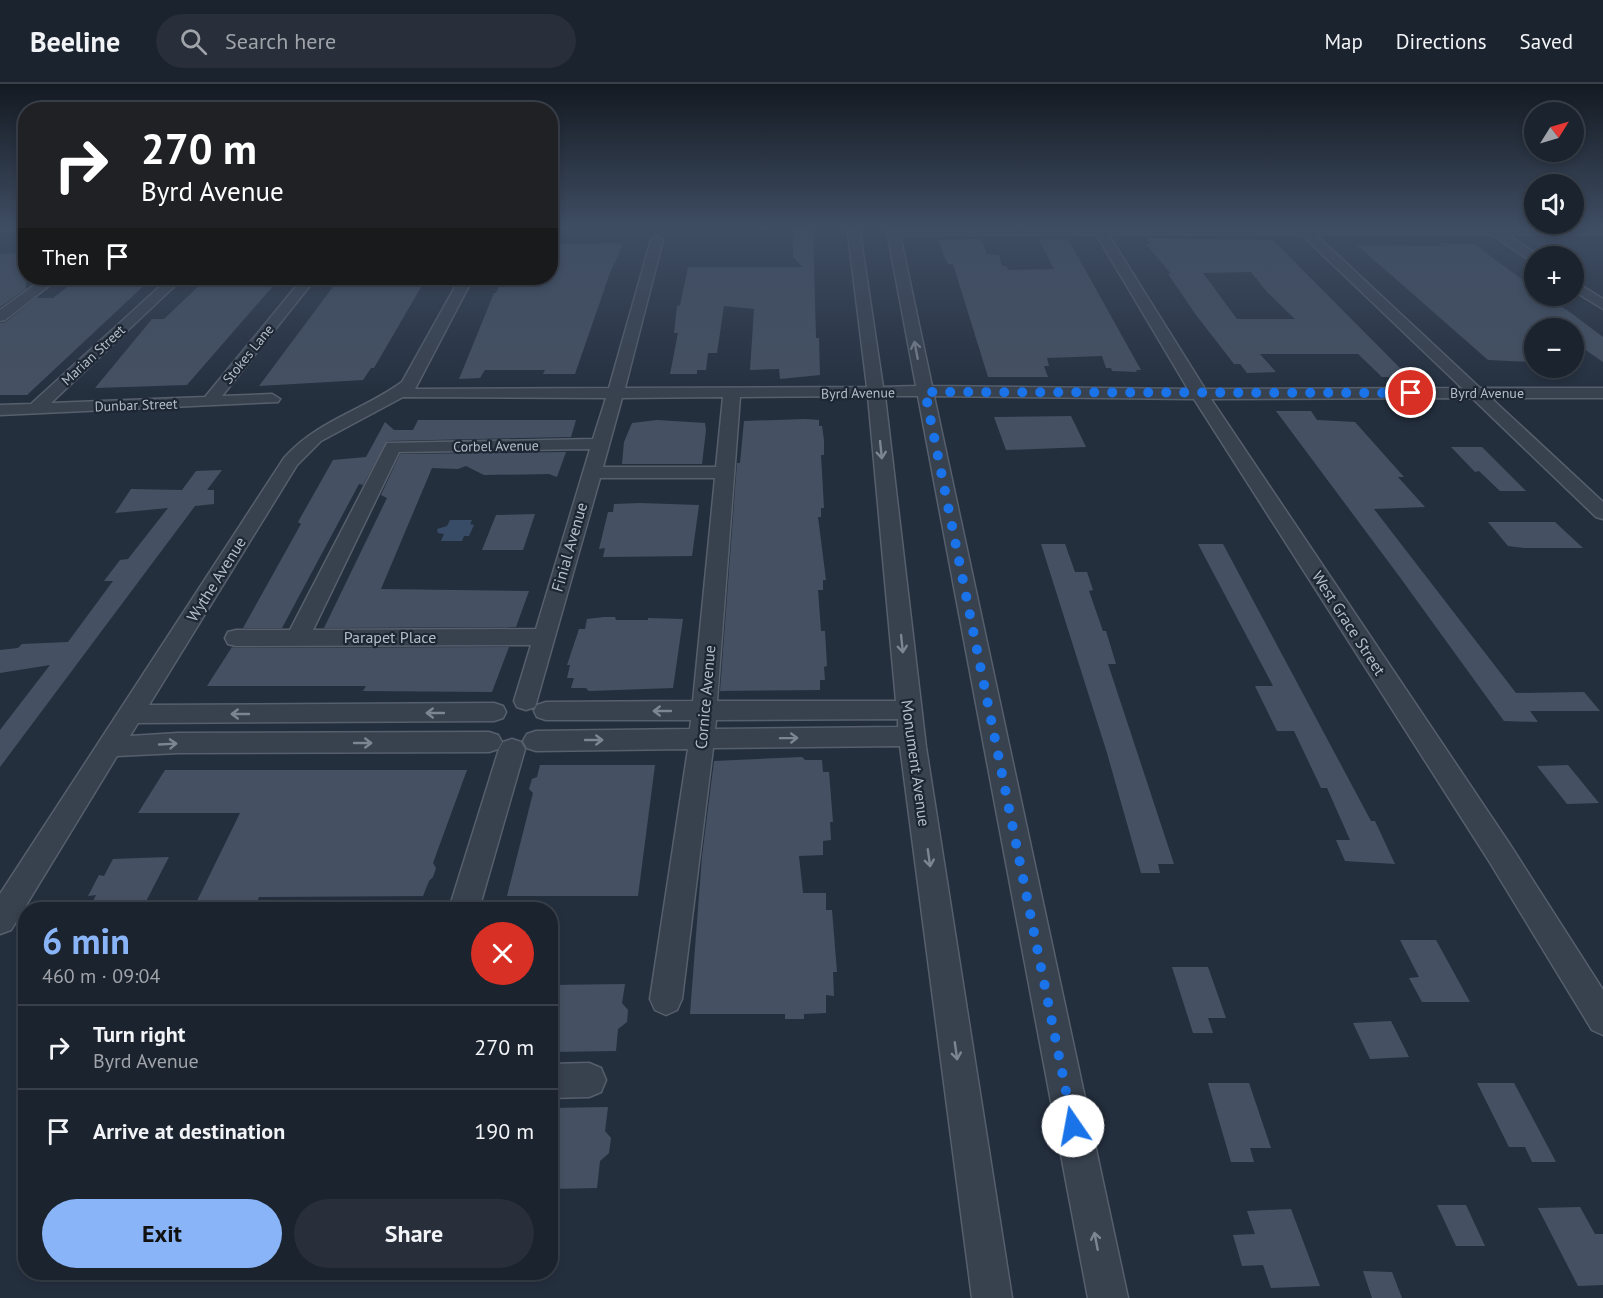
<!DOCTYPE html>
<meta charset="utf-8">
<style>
:root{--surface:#1b232e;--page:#282f3a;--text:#f1f3f6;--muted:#a0a4aa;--line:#39404a;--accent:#8ab4f8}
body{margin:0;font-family:"PT Sans",sans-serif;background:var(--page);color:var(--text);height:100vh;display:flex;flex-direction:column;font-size:22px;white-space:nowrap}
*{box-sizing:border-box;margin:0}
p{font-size:20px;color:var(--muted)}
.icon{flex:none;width:33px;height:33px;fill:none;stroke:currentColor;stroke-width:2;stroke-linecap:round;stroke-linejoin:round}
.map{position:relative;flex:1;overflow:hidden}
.side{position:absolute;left:18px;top:818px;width:540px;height:378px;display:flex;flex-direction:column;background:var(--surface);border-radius:24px;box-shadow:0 3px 9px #0003,0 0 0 2px var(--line)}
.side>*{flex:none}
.guide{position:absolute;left:18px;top:18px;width:540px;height:183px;border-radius:24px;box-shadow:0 3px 9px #0003,0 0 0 2px var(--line);background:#202124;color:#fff;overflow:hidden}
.needle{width:39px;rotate:53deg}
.fabs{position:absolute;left:1524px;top:18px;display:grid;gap:12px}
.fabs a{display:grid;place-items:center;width:60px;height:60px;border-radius:50%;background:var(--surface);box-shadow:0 3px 9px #0003,0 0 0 2px var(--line);font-size:30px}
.pin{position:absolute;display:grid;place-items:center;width:51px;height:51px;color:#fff;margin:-26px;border:3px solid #fff;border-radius:50%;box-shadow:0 2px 6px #0007}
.me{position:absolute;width:66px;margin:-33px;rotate:348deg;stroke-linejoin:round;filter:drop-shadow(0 0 4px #0008)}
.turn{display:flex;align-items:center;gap:21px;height:126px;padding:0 24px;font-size:27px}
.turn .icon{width:78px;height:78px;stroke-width:2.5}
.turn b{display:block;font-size:42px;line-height:51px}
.then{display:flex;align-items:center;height:57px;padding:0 24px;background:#0003;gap:12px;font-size:22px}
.round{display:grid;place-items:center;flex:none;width:63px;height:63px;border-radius:32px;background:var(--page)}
.summary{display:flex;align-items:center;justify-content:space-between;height:102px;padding:0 24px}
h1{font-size:36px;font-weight:600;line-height:45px;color:var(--accent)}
.primary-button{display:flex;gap:12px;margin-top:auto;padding:12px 24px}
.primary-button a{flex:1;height:69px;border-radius:36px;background:var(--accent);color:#111;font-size:24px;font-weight:600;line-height:69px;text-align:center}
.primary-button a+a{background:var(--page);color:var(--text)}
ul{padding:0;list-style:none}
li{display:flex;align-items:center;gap:18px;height:84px;padding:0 24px;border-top:2px solid var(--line)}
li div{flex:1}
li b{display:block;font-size:22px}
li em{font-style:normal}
header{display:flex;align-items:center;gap:36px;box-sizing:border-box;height:84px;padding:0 30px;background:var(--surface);border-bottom:2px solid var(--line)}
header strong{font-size:28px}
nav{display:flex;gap:33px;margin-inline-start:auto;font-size:21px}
.search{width:420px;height:54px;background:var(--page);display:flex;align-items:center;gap:15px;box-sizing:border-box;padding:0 21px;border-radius:33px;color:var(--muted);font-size:22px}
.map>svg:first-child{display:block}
.water{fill:#394c67}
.building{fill:#455162;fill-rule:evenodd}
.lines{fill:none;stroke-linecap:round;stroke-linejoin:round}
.minor-casing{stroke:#565f6c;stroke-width:3}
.minor{fill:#38414e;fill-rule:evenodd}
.oneway{stroke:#7c8592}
.route{stroke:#1a73e8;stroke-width:10;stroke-dasharray:0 18}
.labels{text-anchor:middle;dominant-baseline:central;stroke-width:4.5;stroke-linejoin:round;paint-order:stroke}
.far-street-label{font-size:14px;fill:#b4bcc9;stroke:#1d2633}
.street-label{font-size:16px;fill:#b4bcc9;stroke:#1d2633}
</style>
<header>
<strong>Beeline</strong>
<div class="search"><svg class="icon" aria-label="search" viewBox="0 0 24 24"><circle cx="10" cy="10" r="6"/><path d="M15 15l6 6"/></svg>Search here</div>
<nav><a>Map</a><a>Directions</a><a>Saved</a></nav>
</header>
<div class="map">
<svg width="1603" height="1214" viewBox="0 0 1603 1214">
<rect width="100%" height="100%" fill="#242f3e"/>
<path class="water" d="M 450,436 L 472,436 L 470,440 L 474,441 L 469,452 L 464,452 L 462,457 L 441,457 L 444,450 L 438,449 L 437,445 L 447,442 Z"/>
<g class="building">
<path d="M 793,142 L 813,142 L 816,254 L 819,254 L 820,291 L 780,295 L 779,285 L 750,286 L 754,225 L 724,222 L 717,269 L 708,269 L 706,286 L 697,286 L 697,290 L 670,290 L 678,249 L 674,249 L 677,222 L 680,221 L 688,183 L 803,183 L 793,173 Z"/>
<path d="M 1146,154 L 1273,156 L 1409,293 L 1382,293 L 1358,270 L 1260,270 L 1276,288 L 1247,289 L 1240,280 L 1234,280 L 1196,231 L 1168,190 L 1171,190 L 1146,160 L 1151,160 ZM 1251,188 L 1267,208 L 1295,235 L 1237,235 L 1203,189 Z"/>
<path d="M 981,155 L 987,170 L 999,171 L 1002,182 L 1006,182 L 1008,186 L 1054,185 L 1039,156 L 1068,155 L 1141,286 L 1136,286 L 1137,288 L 1112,287 L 1111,284 L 1106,284 L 1102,272 L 1047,274 L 1049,282 L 1044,282 L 1048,293 L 988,293 L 953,180 L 948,180 L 946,177 L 938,156 Z"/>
<path d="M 620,159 L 619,161 L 623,161 L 610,189 L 575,290 L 543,290 L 545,286 L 485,286 L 480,294 L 459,295 L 494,209 L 496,209 L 503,194 L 550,194 L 550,160 Z"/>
<path d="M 1439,159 L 1474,160 L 1534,204 L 1534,212 L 1546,212 L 1571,229 L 1603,253 L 1603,278 L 1574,258 L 1574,244 L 1534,244 L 1534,278 L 1488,276 L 1357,161 L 1442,162 Z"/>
<path d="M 26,169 L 26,205 L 0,223 L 0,170 Z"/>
<path d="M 79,194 L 152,194 L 27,311 L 0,311 L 0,239 L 6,238 L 36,214 L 53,214 Z"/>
<path d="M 207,194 L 280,194 L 187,301 L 95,304 L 152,235 L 164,235 Z"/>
<path d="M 424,198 L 374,284 L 371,284 L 363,296 L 259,302 L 335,200 Z"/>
<path d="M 1276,327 L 1311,327 L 1317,336 L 1355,338 L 1404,393 L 1398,393 L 1425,423 L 1374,425 L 1516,609 L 1584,608 L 1600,627 L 1530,627 L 1538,638 L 1504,637 L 1399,492 Z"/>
<path d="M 1071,332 L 1086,363 L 1006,366 L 994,333 Z"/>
<path d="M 805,335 L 819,336 L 819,342 L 822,342 L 824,356 L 824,371 L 821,371 L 824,424 L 821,424 L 821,433 L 818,433 L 826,496 L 823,496 L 823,506 L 818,506 L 821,547 L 825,547 L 827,582 L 824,583 L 825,596 L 820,596 L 820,606 L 720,607 L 737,379 L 740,379 L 744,337 Z"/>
<path d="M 418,336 L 576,336 L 571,353 L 387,357 L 363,401 L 359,400 L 282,544 L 243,544 L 301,440 L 298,438 L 333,376 L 366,373 L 385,338 L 394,346 L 413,346 Z"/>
<path d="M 657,336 L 705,339 L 706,346 L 702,380 L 622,380 L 624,358 L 632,339 Z"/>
<path d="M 1451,363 L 1482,363 L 1526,407 L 1500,407 L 1479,387 L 1475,388 Z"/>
<path d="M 566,368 L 557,393 L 549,390 L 484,391 L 466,382 L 458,385 L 432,384 L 381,505 L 529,507 L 516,543 L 324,544 L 387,414 L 381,411 L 400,370 Z"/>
<path d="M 222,386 L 207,406 L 214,406 L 214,420 L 195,422 L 0,683 L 0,646 L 50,581 L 0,589 L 0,566 L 18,564 L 22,560 L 68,558 L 113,497 L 104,497 L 120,476 L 128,475 L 168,424 L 115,429 L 131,405 L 182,406 L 196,387 Z"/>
<path d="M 640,419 L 699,421 L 692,472 L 603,473 L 605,464 L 599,465 L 608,428 L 613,428 L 614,420 Z"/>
<path d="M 535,430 L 523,466 L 482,466 L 496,431 Z"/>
<path d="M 1488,438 L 1555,438 L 1583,464 L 1524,464 L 1508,462 Z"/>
<path d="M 1041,460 L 1065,460 L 1075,488 L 1087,488 L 1093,506 L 1089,507 L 1103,547 L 1106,547 L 1116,580 L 1108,580 L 1174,780 L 1158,780 L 1160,789 L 1141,789 L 1107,669 Z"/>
<path d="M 1198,460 L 1223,460 L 1371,737 L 1375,737 L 1395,780 L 1345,777 L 1336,756 L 1350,756 L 1327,704 L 1321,704 L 1294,647 L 1277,647 L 1255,602 L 1273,602 Z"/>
<path d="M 604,533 L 615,533 L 616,536 L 648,536 L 648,534 L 683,535 L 673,604 L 589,607 L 586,604 L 571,604 L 574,594 L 567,594 L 570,581 L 567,581 L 579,545 L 585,545 L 587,535 Z"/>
<path d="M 232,563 L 236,564 L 509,563 L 492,608 L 363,607 L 366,602 L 207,602 Z"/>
<path d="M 802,673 L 805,676 L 822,676 L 823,688 L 829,688 L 833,738 L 830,738 L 831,756 L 823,757 L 823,771 L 799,772 L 803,809 L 826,809 L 826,826 L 832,826 L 837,888 L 833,888 L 834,912 L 826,911 L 826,929 L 804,930 L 804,935 L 785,935 L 785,930 L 690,930 L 702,772 L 714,677 Z"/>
<path d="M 540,681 L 655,681 L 638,812 L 507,812 L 533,709 L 529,705 L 532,695 L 537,693 Z"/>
<path d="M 1568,681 L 1599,719 L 1567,720 L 1537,682 Z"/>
<path d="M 165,686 L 467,686 L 433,779 L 436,784 L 433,793 L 429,797 L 423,812 L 259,813 L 254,825 L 193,825 L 240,729 L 138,729 Z"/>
<path d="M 169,773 L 142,825 L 89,825 L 96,811 L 88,812 L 99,791 L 104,792 L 113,775 Z"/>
<path d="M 1400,856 L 1436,856 L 1470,918 L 1422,918 L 1409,894 L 1419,893 Z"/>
<path d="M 1172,883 L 1208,883 L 1226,934 L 1208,934 L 1213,949 L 1193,949 Z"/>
<path d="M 625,900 L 622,919 L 628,926 L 627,938 L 618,945 L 616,967 L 550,968 L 550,901 Z"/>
<path d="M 1391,937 L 1409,973 L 1370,975 L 1353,939 Z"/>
<path d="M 1208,999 L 1249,999 L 1271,1064 L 1250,1064 L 1254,1078 L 1231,1078 Z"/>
<path d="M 1477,999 L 1514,999 L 1556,1078 L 1532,1078 L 1525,1063 L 1509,1063 Z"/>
<path d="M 608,1023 L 605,1047 L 611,1054 L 609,1069 L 600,1077 L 597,1104 L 550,1105 L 550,1024 Z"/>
<path d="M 1437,1121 L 1466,1121 L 1485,1162 L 1456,1162 Z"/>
<path d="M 1580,1123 L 1595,1150 L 1603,1150 L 1603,1201 L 1578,1202 L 1538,1124 Z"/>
<path d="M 1291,1125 L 1320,1202 L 1271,1204 L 1263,1181 L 1242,1182 L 1233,1151 L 1255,1150 L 1247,1127 Z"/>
<path d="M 1363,1187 L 1392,1188 L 1402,1214 L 1372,1214 Z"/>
</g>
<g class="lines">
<defs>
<g id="minor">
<path d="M 0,142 L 26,142 L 26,145 L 0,147 Z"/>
<path d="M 847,142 L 859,142 L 883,303 L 916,302 L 886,142 L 1603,142 L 1603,150 L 1507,150 L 1539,172 L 1534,172 L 1534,179 L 1491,150 L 1315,150 L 1480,304 L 1603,304 L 1603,314 L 1491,314 L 1603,418 L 1603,435 L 1596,433 L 1472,314 L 1211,315 L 1509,759 L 1603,906 L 1603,951 L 1592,946 L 1489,777 L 1194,315 L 934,312 L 1128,1214 L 1088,1214 L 918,312 L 885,312 L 926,663 L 1012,1214 L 972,1214 L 900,662 L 713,664 L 682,915 L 677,926 L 666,931 L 655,926 L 650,915 L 688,665 L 536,667 L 527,664 L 523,657 L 527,650 L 536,647 L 690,645 L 691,636 L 546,636 L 537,633 L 534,627 L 537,621 L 546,618 L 693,617 L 715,394 L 600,394 L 535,623 L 526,626 L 517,623 L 514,617 L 531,561 L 236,562 L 228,560 L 225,554 L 228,548 L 236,546 L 290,546 L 387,359 L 593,355 L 606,314 L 403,313 L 321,357 L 297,381 L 149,621 L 494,619 L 503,622 L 506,628 L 503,634 L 494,637 L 138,639 L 130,652 L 178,649 L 489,648 L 498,651 L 502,658 L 498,665 L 489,668 L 178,669 L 117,672 L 11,846 L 0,850 L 0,810 L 284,374 C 318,336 362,327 402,298 L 460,194 L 473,194 L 415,305 L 609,304 L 651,156 L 657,152 L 663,156 L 625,304 L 867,303 ZM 1096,150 L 1188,305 L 932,302 L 900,151 ZM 1108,150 L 1301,150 L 1462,304 L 1205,305 ZM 868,312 L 896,617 L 717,617 L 740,313 ZM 723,313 L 716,383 L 603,383 L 622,314 ZM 590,365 L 536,545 L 313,546 L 399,368 ZM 898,635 L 898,643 L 715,645 L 716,636 Z"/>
<path d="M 44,194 L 59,194 L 5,236 L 0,237 L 0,226 Z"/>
<path d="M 169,194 L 183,194 L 51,319 L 205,313 L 303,194 L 316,194 L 222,312 L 272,310 L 280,315 L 278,318 L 0,331 L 0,321 L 31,320 Z"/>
<path d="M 1574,197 L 1603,215 L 1603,225 L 1574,207 Z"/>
<path d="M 512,655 L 521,658 L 525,665 L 479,825 L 449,825 L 499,665 L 503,658 Z"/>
<path d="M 589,979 L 601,984 L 606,996 L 601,1008 L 589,1013 L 550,1014 L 550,980 Z"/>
</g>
</defs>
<use href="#minor" class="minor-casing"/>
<use href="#minor" class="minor"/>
</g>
<defs><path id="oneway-shaft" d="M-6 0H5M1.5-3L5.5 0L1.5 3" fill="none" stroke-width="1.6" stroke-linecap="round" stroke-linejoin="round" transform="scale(1.5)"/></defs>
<g class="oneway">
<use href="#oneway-shaft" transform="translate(916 266) rotate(-101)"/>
<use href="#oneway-shaft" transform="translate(881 366) rotate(84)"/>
<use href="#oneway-shaft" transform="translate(902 560) rotate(84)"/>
<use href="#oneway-shaft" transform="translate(662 627) rotate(180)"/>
<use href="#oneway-shaft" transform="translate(435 629) rotate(180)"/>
<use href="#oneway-shaft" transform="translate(240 630) rotate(180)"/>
<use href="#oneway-shaft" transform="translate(789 654) rotate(-1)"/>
<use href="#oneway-shaft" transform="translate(594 656)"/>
<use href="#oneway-shaft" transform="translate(363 659)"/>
<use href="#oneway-shaft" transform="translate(168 660) rotate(-3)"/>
<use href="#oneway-shaft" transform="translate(929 774) rotate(82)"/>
<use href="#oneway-shaft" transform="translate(956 967) rotate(82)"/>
<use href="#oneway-shaft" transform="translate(1096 1157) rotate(-101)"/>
</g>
<linearGradient id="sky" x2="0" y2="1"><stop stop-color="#141a22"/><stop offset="0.46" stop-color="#3f4d63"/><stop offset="1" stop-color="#3f4d63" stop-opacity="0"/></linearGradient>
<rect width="1603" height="312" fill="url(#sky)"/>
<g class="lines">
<path class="route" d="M 1073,1042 L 925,308 L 1411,309"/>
</g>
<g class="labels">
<g class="far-street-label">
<text transform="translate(248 270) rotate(-51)">Stokes Lane</text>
<text transform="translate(93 271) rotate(-43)">Marian Street</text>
<text transform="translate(858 309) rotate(-1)">Byrd Avenue</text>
<text x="1487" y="309">Byrd Avenue</text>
<text transform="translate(136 321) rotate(-2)">Dunbar Street</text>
<text transform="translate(496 362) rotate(-1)">Corbel Avenue</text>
</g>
<g class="street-label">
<text transform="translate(569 463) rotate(-74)">Finial Avenue</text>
<text transform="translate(216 495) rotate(-58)">Wythe Avenue</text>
<text transform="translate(1349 539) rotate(57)">West Grace Street</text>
<text x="390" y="553">Parapet Place</text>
<text transform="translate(705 613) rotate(-85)">Cornice Avenue</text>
<text transform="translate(916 679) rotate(82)">Monument Avenue</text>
</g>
</g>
</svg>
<div class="fabs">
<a><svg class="needle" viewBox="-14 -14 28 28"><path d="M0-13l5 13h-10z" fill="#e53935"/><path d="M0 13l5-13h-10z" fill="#a0a4aa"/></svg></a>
<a><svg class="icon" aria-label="sound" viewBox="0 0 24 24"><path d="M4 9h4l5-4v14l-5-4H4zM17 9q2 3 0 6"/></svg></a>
<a>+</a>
<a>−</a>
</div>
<div class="pin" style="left:1411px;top:309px;background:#d93025"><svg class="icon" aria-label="arrive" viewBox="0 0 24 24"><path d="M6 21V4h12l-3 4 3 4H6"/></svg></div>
<svg class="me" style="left:1073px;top:1042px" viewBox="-20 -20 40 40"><circle r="19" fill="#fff"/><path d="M0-13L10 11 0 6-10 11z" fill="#1a73e8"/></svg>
<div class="guide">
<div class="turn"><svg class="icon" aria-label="right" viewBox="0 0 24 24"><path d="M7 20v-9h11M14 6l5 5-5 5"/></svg><div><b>270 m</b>Byrd Avenue</div></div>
<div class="then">Then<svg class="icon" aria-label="arrive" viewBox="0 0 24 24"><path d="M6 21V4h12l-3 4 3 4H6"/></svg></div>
</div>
<section class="side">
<div class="summary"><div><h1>6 min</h1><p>460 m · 09:04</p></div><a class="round" style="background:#d93025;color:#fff"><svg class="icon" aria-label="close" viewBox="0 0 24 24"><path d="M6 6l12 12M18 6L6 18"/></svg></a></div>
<ul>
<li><svg class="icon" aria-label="right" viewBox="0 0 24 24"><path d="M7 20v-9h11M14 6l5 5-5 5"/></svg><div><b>Turn right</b><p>Byrd Avenue</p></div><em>270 m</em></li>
<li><svg class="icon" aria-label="arrive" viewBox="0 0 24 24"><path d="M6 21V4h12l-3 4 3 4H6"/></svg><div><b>Arrive at destination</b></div><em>190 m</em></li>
</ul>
<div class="primary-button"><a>Exit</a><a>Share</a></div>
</section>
</div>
